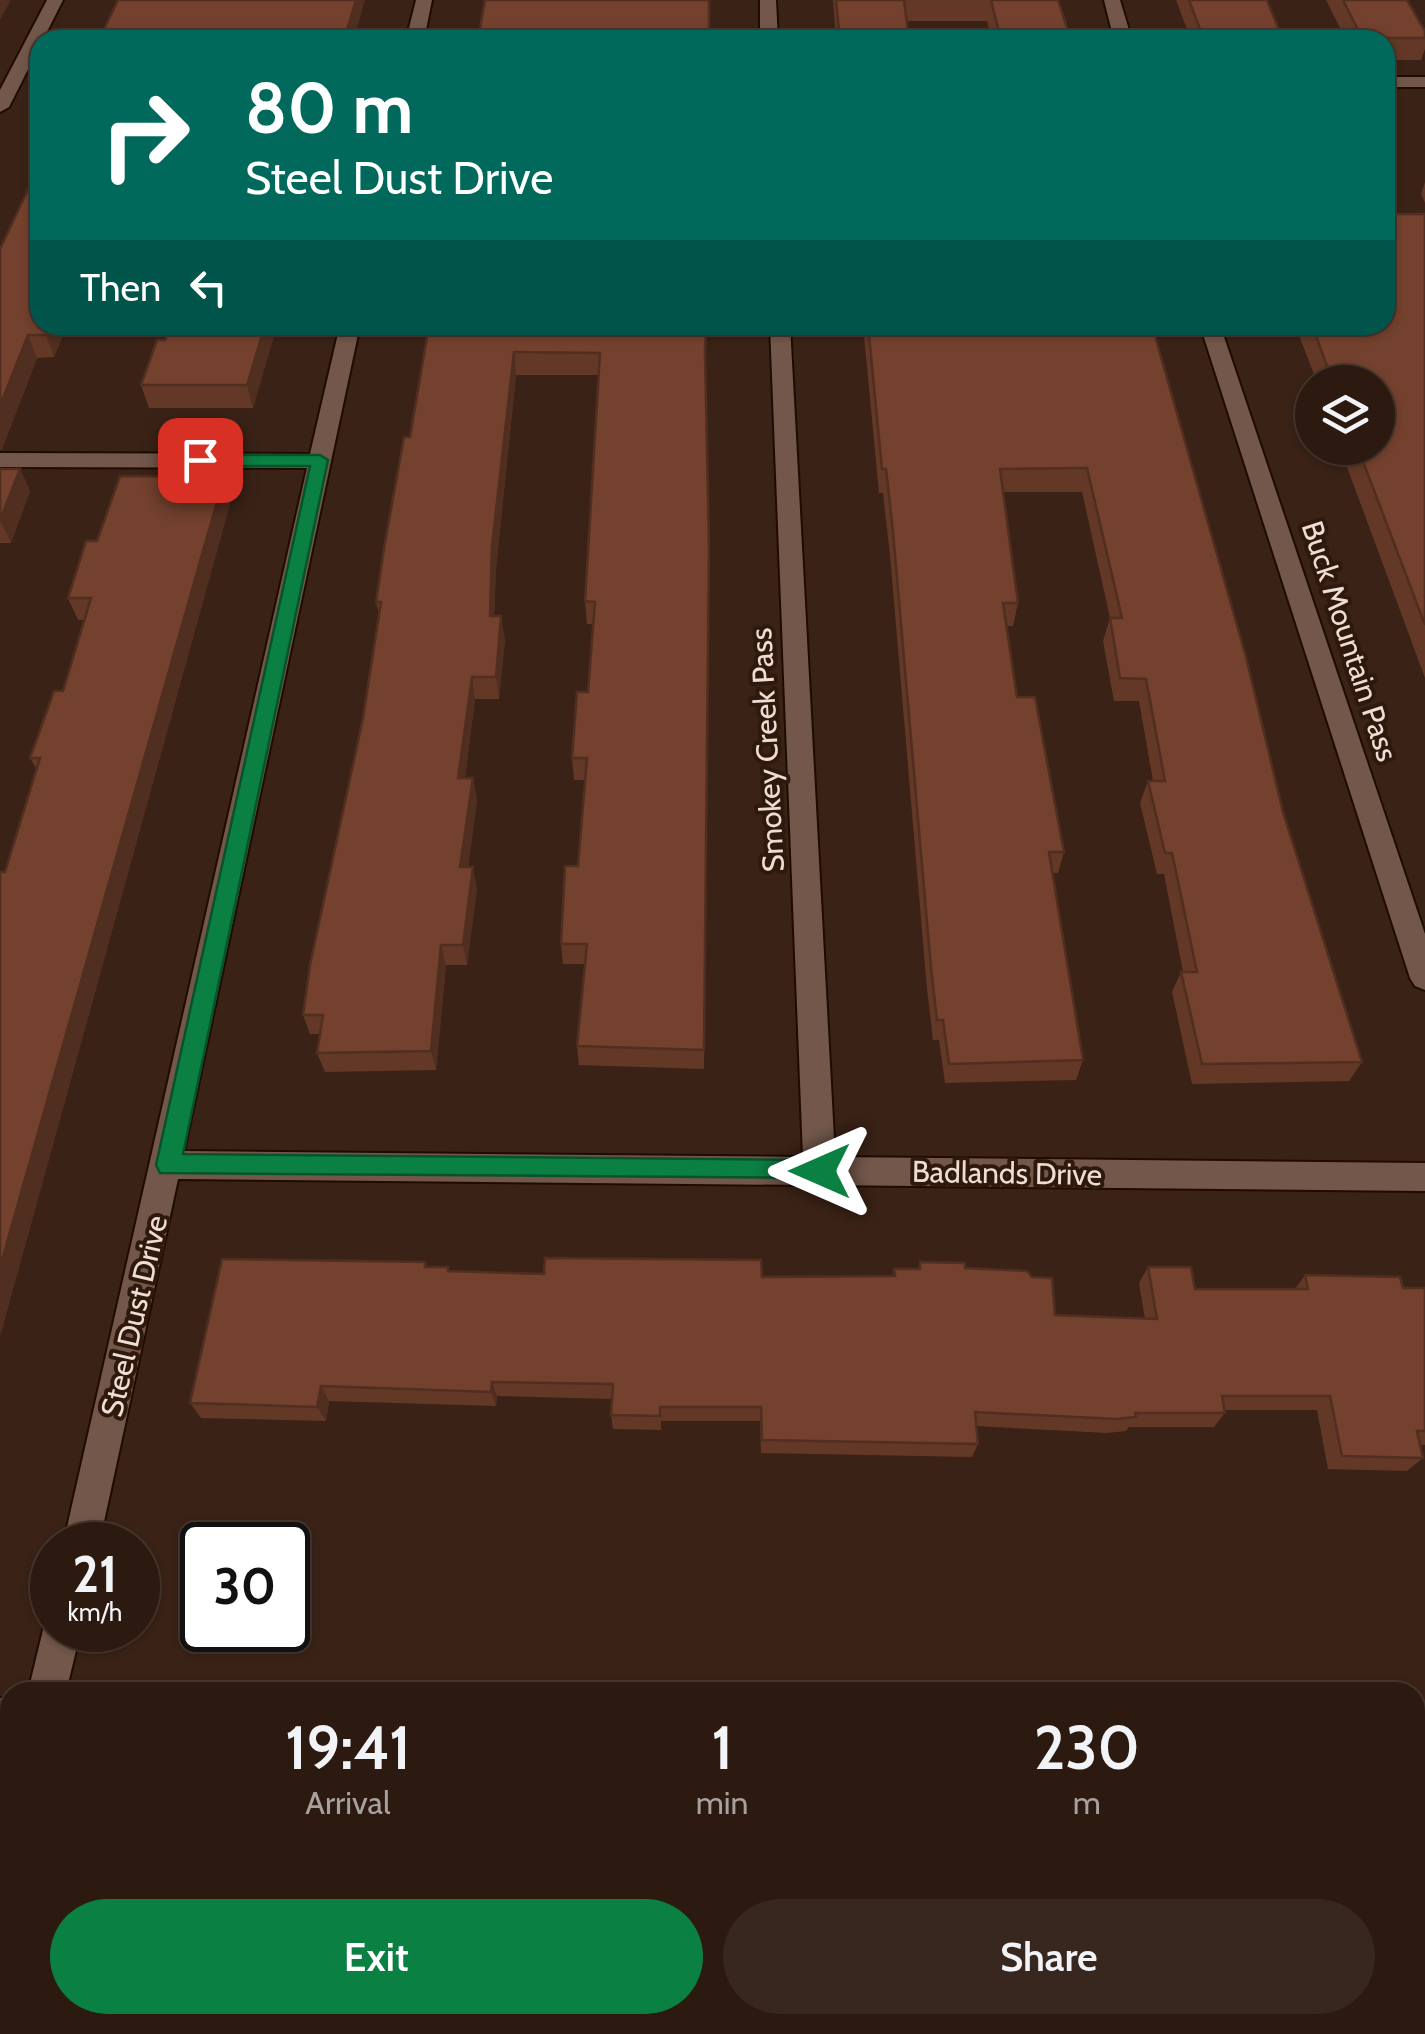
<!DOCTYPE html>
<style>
:root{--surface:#2c1a10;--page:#38271e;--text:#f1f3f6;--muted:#a6a19f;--line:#483830;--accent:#0b8043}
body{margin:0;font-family:Cabin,sans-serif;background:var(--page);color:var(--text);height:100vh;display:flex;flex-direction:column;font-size:38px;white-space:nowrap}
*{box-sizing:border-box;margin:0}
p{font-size:32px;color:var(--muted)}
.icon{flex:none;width:55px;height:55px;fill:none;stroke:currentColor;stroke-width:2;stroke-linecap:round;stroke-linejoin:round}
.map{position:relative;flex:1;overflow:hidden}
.side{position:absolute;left:0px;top:1682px;width:1425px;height:352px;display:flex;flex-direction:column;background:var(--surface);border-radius:30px 30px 0 0;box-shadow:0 2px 8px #0004,0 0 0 2px var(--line)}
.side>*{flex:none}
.banner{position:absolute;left:30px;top:30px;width:1365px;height:305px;border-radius:30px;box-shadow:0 2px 8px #0004,0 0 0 2px var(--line);background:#00695c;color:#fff;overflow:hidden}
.tools{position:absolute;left:1295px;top:365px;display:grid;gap:20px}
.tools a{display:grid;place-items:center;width:100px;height:100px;border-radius:50%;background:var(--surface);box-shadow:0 2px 8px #0004,0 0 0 2px var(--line);font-size:50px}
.speed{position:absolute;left:30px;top:1522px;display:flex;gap:20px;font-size:50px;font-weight:700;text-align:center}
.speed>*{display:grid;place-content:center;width:130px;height:130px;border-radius:50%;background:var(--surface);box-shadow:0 2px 8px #0004,0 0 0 2px var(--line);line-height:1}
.speed small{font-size:25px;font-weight:400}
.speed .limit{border:5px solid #111;border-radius:15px;background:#fff;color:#111}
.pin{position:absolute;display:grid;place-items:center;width:85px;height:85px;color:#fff;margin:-42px;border-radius:20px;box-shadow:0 5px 15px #0006}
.me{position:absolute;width:110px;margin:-55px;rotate:270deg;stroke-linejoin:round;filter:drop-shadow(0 0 8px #0008)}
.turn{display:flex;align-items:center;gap:35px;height:210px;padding:0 50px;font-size:45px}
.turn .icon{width:130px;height:130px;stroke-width:2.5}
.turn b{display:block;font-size:70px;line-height:85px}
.then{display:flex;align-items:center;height:95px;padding:0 50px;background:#0003;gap:20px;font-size:38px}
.eta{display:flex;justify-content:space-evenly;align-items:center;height:170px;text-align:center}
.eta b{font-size:60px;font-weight:600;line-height:70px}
.button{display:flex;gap:20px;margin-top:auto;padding:20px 50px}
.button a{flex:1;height:115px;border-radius:60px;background:var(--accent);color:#fff;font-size:40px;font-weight:600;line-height:115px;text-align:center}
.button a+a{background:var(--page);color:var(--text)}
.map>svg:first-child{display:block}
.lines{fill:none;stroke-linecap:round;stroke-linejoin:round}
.minor-casing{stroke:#200b02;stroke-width:4}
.minor{fill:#72574a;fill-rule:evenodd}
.wall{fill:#633827}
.shaded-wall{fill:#502e20}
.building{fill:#73412d;stroke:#502e20;stroke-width:2.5}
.route{fill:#0b8043;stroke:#07532c;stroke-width:2.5}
.labels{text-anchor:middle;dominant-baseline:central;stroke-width:8;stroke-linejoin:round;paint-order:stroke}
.street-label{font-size:30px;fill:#edddd5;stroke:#2f180c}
</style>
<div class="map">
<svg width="1425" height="2034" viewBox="0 0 1425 2034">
<rect width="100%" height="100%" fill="#3a2216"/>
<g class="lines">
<defs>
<g id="minor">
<path d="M 47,0 L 63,0 L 9,107 L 0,112 L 0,90 Z"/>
<path d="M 416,0 L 432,0 L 424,40 L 406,40 Z"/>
<path d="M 760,0 L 776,0 L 778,40 L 760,40 Z"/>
<path d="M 1104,0 L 1120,0 L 1132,40 L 1114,40 Z"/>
<rect x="1385" y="77" width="40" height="10"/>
<path d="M 340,325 L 360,325 L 184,1151 L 803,1157 L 770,325 L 790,325 L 835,1157 L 1425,1163 L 1425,1191 L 178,1179 L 99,1545 L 63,1545 L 307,468 L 0,467 L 0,453 L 310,454 Z"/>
<path d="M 1200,325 L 1220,325 L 1425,934 L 1425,990 L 1415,986 L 1410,978 Z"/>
<path d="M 52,1615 L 52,1630 L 81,1630 L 66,1692 L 28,1692 L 43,1630 Z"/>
<rect x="0" y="1698" width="10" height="40"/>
<rect x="1415" y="1718" width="10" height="40"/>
</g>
</defs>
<use href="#minor" class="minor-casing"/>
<use href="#minor" class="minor"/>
</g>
<g class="wall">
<path d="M 833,0 L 1058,0 L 1071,40 L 992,40 L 987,21 L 907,21 L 909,40 L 836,40 Z"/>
<path d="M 1176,0 L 1267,0 L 1283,40 L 1191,40 Z"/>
<path d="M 1326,0 L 1407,0 L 1425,31 L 1425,49 L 1421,60 L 1385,60 L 1385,40 L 1346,40 Z"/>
<path d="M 40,164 L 40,325 L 67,325 L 54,357 L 37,358 L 2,449 L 0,450 Z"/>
<path d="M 1425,182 L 1425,203 L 1421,194 Z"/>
<path d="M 1425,214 L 1425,678 L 1340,448 L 1378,448 L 1378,382 L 1317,382 L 1295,325 L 1385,325 Z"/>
<path d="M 277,325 L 253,408 L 149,408 L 141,385 L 165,340 Z"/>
<path d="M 429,325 L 705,368 L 709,569 L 704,1069 L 579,1065 L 577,1046 L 585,964 L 563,964 L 561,944 L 578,866 L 585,780 L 574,780 L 572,758 L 588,692 L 593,624 L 587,624 L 585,601 L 598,375 L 516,375 L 496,569 L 494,616 L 505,639 L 499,699 L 475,699 L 465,778 L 473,778 L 477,800 L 468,867 L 477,888 L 467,965 L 446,965 L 436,1070 L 325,1072 L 317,1053 L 320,1034 L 310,1034 L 303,1015 L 363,718 L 379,614 L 376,602 L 410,437 Z"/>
<path d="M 863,325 L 1152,325 L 1283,812 L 1362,1062 L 1349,1081 L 1192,1084 L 1172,992 L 1181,972 L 1183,972 L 1164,874 L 1157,874 L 1140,803 L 1148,781 L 1153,781 L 1139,701 L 1114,701 L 1103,641 L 1110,618 L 1082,492 L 1003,492 L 1018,603 L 1013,626 L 1006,626 L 1017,697 L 1064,852 L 1058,873 L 1053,873 L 1083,1060 L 1076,1080 L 945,1083 L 939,1040 L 933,1040 L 927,989 L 890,555 L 883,493 L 879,493 Z"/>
<path d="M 0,469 L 20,469 L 30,491 L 11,543 L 0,543 Z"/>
<path d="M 231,500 L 0,1336 L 0,872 L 5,872 L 37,770 L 30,758 L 63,691 L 84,620 L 78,620 L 68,598 L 97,541 Z"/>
<path d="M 920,1262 L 965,1268 L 1055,1315 L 1145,1319 L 1139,1283 L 1148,1267 L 1195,1289 L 1295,1289 L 1305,1275 L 1403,1288 L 1425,1288 L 1425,1445 L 1420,1445 L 1423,1458 L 1407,1471 L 1328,1469 L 1317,1410 L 1225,1410 L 1225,1413 L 1214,1427 L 1129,1427 L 1126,1431 L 1107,1433 L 976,1426 L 978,1444 L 972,1457 L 761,1453 L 760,1421 L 661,1421 L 661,1430 L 613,1429 L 611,1415 L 612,1399 L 497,1396 L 496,1406 L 329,1401 L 326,1421 L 201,1418 L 190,1403 L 427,1267 L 450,1271 L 544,1274 L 762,1277 L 893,1276 L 894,1269 L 918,1269 Z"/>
</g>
<g class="shaded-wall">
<path d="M 0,0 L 11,0 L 0,20 Z"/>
<path d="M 356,0 L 365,0 L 354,40 L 344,40 Z"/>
<path d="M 50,325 L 67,325 L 54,357 L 46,335 Z"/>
<path d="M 265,325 L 277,325 L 253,408 L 247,385 Z"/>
<path d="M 28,335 L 37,358 L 2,449 L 0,450 L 0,406 Z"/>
<path d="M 514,352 L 516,375 L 496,569 L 493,639 L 490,616 L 492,546 Z"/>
<path d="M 20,469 L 30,491 L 11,543 L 0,520 Z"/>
<path d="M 224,477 L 231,500 L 0,1336 L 0,1267 Z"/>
<path d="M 501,616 L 505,639 L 499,699 L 496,677 Z"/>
<path d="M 472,677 L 475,699 L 462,800 L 458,778 Z"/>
<path d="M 473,778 L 477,800 L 465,888 L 460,867 Z"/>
<path d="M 473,867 L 477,888 L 467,965 L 463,945 Z"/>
<path d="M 441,945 L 446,965 L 436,1070 L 431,1051 Z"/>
<path d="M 492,1382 L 497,1396 L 496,1406 L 491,1392 Z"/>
<path d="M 321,1386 L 329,1401 L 326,1421 L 317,1407 Z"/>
<path d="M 307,2029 L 322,2030 L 321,2034 L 307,2034 Z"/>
</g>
<g class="building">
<path d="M 118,0 L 356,0 L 344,40 L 99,40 Z"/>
<path d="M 485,0 L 709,0 L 709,40 L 478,40 Z"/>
<path d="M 836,0 L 904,0 L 909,40 L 840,40 Z"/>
<path d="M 991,0 L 1058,0 L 1071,40 L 1001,40 Z"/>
<path d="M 1189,0 L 1267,0 L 1283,40 L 1204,40 Z"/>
<path d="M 1343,0 L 1407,0 L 1425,31 L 1425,38 L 1362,38 Z"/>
<path d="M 40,164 L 40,325 L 50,325 L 46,335 L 28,335 L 0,406 L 0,249 Z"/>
<path d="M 1385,214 L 1425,214 L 1425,625 L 1358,448 L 1378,448 L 1378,382 L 1333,382 L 1312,325 L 1385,325 Z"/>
<path d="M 171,325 L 265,325 L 247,385 L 141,385 L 157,340 L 165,340 Z"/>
<path d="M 429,325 L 706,325 L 705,351 L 709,546 L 704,1050 L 577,1046 L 587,944 L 561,944 L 565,866 L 578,866 L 587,758 L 572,758 L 577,692 L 588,692 L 595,602 L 585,601 L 600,353 L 514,352 L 492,546 L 490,616 L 501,616 L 496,677 L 472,677 L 458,778 L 473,778 L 460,867 L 473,867 L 463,945 L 441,945 L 431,1051 L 317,1053 L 323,1015 L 303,1015 L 310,965 L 363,718 L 381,602 L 376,602 L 384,548 L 404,437 L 410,437 Z"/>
<path d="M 868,325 L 1152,325 L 1246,657 L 1283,812 L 1362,1062 L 1202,1064 L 1181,972 L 1197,972 L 1172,853 L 1165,853 L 1148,781 L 1165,781 L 1146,679 L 1120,678 L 1110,618 L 1122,618 L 1087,468 L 1000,469 L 1018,603 L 1003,603 L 1017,697 L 1035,697 L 1064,852 L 1049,852 L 1083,1060 L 949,1064 L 943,1020 L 937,1020 L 931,968 L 893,532 L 886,469 L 882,469 Z"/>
<path d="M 0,469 L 20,469 L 0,520 Z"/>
<path d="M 120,476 L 224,477 L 0,1267 L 0,872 L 5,872 L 40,758 L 30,758 L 54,691 L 63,691 L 91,598 L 68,598 L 86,541 L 97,541 Z"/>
<path d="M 545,1258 L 761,1260 L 762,1277 L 895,1276 L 894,1269 L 920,1269 L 920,1262 L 965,1263 L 965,1268 L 1027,1271 L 1032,1277 L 1052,1278 L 1055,1315 L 1157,1319 L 1148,1267 L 1191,1267 L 1195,1289 L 1308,1289 L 1305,1275 L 1400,1277 L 1403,1288 L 1425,1288 L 1425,1431 L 1417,1431 L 1423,1458 L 1342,1456 L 1330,1396 L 1222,1396 L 1225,1413 L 1135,1413 L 1136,1417 L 1116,1419 L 975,1412 L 978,1444 L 762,1440 L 761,1407 L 660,1407 L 660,1416 L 611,1415 L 613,1384 L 492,1382 L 491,1392 L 321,1386 L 317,1407 L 190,1403 L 222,1259 L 425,1262 L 425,1267 L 448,1267 L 448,1271 L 544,1274 Z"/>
<path d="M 189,2029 L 307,2029 L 307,2034 L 188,2034 Z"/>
</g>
<path class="route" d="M 320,455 L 328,460 L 183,1154 L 820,1160 L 832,1171 L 829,1178 L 160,1173 L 156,1165 L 310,466 L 200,466 L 191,460 L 200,455 Z"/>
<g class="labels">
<g class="street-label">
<text transform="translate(1350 641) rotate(72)">Buck Mountain Pass</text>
<text transform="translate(767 750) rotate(-93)">Smokey Creek Pass</text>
<text transform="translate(1007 1173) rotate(1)">Badlands Drive</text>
<text transform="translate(134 1316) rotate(-77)">Steel Dust Drive</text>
</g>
</g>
</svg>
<div class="tools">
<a><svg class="icon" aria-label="layers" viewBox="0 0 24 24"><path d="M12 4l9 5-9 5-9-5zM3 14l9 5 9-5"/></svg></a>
</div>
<div class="speed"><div>21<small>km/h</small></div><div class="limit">30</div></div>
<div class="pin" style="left:200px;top:460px;background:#d93025"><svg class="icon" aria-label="arrive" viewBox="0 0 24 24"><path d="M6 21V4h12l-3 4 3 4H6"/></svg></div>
<svg class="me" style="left:820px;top:1171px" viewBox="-20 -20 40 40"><path d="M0-17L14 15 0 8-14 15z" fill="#0b8043" stroke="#fff" stroke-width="4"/></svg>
<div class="banner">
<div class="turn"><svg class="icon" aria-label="right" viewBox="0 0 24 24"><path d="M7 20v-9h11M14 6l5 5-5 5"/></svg><div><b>80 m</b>Steel Dust Drive</div></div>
<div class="then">Then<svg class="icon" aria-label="left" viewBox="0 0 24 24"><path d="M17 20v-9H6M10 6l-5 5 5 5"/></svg></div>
</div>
<section class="side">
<div class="eta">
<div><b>19:41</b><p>Arrival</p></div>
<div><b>1</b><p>min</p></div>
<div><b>230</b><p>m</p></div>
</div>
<div class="button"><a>Exit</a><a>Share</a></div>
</section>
</div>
